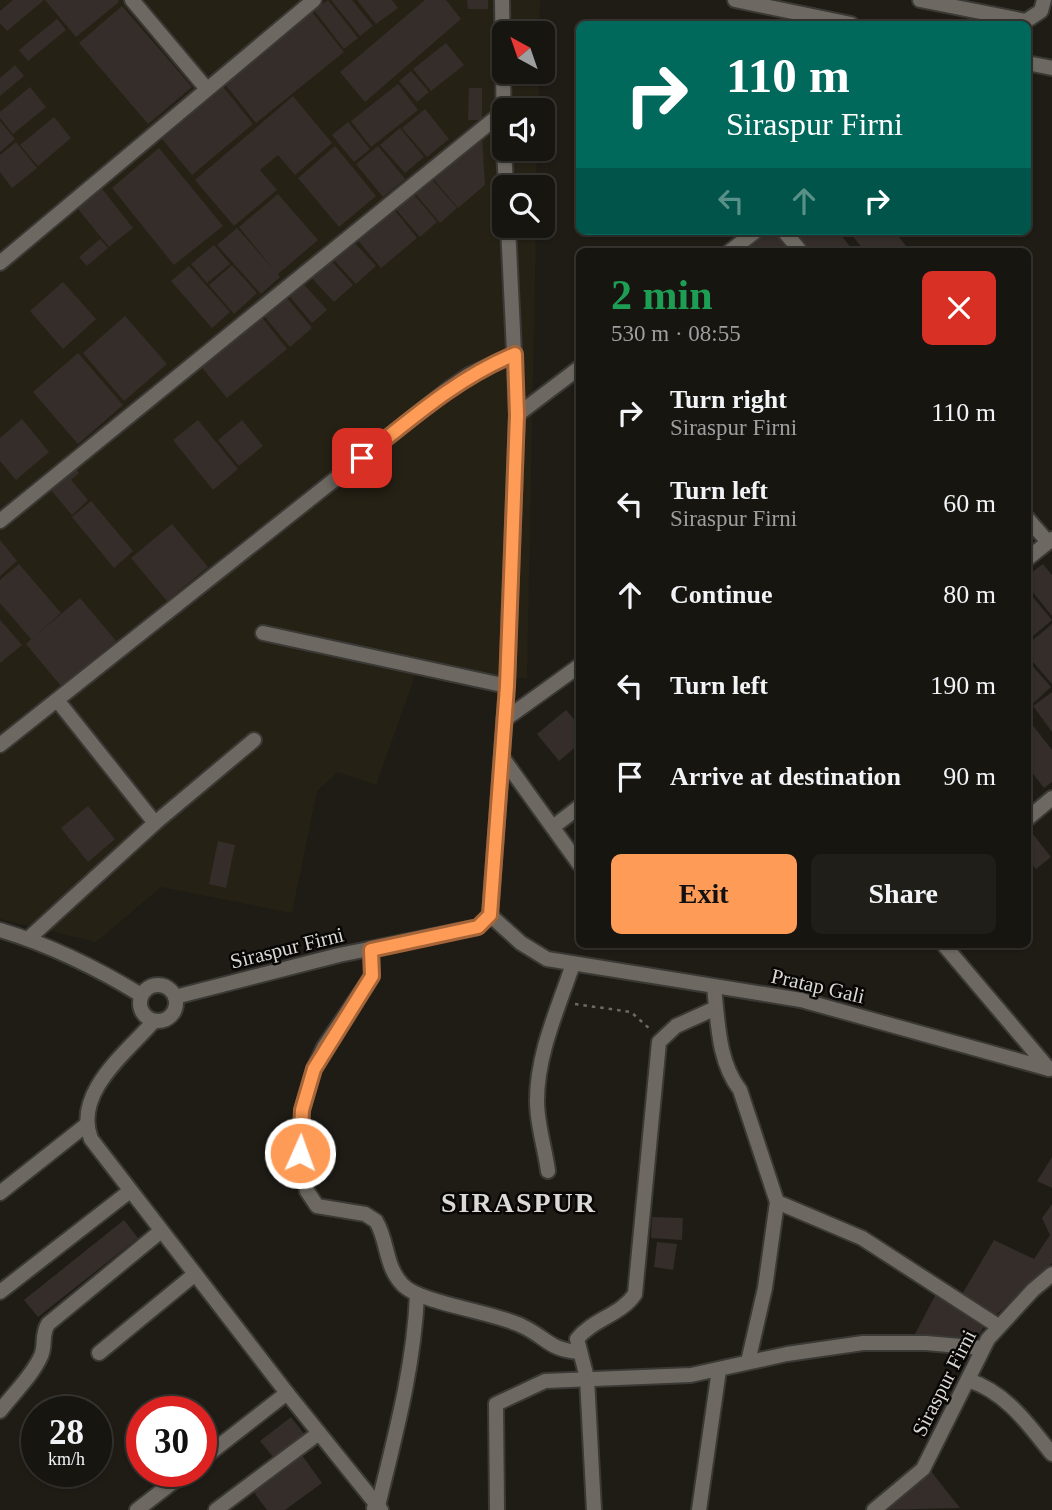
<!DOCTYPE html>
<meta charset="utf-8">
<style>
:root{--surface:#171510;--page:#201e19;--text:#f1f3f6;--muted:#9e9f9f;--line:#363430;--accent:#fe9c57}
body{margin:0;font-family:"Times New Roman",serif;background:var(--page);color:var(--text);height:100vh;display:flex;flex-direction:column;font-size:26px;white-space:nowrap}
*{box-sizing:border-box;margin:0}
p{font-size:23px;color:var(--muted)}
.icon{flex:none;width:38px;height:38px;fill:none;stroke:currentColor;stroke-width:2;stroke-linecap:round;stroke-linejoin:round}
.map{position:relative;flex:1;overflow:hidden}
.side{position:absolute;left:576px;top:248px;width:455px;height:700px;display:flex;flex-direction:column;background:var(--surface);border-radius:10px;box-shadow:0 2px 5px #0004,0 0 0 2px var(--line)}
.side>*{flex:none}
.top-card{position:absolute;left:576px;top:21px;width:455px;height:214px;border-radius:10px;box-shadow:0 2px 5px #0004,0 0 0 2px var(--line);background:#00695c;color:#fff;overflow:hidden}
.needle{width:46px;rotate:320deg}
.tools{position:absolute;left:492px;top:21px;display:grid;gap:14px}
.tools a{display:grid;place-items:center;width:63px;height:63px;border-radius:10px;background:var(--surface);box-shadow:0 2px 5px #0004,0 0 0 2px var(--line);font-size:35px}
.speed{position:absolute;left:21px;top:1396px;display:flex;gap:14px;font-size:35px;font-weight:700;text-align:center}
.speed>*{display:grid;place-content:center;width:91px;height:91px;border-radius:50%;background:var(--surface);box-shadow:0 2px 5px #0004,0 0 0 2px var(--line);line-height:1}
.speed small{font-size:18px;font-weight:400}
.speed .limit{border:10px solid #d22;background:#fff;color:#111}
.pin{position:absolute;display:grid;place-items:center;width:60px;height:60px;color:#fff;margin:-30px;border-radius:14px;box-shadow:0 4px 10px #0006}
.me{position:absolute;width:77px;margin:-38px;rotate:2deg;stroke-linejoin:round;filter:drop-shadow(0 0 5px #0008)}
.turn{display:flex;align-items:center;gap:24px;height:147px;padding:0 35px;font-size:32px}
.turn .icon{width:91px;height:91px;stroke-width:2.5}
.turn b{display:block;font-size:49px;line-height:60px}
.lanes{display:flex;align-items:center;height:66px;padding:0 35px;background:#0003;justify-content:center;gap:35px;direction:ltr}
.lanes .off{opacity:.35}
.round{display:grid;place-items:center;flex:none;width:74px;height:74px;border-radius:10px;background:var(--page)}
.summary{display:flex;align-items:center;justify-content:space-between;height:119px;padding:0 35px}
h1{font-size:42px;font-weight:800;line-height:52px;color:#1e9e55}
.button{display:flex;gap:14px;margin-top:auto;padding:14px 35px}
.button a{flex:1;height:80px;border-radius:10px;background:var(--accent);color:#111;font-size:28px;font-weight:800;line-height:80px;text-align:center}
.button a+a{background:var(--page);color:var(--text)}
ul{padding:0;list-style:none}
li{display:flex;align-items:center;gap:21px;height:91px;padding:0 35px}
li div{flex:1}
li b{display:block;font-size:26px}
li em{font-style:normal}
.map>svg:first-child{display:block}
.built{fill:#262115}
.building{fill:#342d29}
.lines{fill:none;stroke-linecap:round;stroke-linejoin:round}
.minor-casing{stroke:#3b3935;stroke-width:18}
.path{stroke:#6d6a65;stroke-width:2.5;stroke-dasharray:3.5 5;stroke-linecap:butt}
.minor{stroke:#6d6962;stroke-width:14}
.route-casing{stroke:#a56539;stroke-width:18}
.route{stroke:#fe9c57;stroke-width:12}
.labels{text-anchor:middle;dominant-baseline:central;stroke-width:5;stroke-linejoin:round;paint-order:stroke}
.street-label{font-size:21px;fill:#dbd9d5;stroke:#080705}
.district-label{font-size:28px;font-weight:bold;letter-spacing:2px;fill:#dbd9d5;stroke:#080705}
</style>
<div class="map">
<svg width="1052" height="1510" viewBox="0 0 1052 1510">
<rect width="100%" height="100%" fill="#1f1c16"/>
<path class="built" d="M 0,0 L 540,0 L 539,33 L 504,33 L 504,72 L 539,72 L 538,110 L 504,110 L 504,149 L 537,149 L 536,187 L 504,187 L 504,226 L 536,226 L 527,678 L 415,676 L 376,785 L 338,772 L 317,791 L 292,913 L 161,887 L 96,942 L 0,919 Z"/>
<g class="building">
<path d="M 13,0 L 44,0 L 7,31 L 0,23 L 0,11 Z"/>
<path d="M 45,0 L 118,0 L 119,2 L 76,37 Z"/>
<path d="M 328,0 L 358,38 L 344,49 L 314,10 Z"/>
<path d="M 331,0 L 352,0 L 373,26 L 360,36 Z"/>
<path d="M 357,0 L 392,0 L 398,8 L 376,24 Z"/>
<path d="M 425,0 L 446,0 L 461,19 L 365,102 L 340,72 Z"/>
<path d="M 467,0 L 488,0 L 488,9 L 468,9 Z"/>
<path d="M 122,6 L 192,87 L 148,124 L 79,43 Z"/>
<path d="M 312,12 L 344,52 L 256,123 L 224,83 Z"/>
<path d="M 57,19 L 66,30 L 28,61 L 19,50 Z"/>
<path d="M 446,43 L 464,65 L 431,91 L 413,69 Z"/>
<path d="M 15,65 L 24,76 L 0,96 L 0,78 Z"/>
<path d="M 411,71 L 429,92 L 417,102 L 399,81 Z"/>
<path d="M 220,83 L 253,124 L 192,175 L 158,134 Z"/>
<path d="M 398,84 L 418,110 L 371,147 L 351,121 Z"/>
<path d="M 30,87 L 46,107 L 13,134 L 0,118 L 0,112 Z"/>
<path d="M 469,88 L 482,88 L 482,120 L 468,120 Z"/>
<path d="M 293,96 L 332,143 L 295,175 L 278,155 L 260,170 L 277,190 L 234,226 L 195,180 Z"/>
<path d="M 425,109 L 449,139 L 427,157 L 402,128 Z"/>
<path d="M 54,117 L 71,138 L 38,166 L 20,145 Z"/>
<path d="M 0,121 L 15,139 L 0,152 Z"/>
<path d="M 348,122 L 370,149 L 354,162 L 332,135 Z"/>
<path d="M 400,128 L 424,157 L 405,173 L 380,145 Z"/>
<path d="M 482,136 L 485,185 L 458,208 L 430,175 Z"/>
<path d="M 16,142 L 37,168 L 12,188 L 0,172 L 0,155 Z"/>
<path d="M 335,146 L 376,196 L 339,227 L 298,178 Z"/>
<path d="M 378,146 L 405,179 L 383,197 L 356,164 Z"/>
<path d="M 159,148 L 223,226 L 174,265 L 112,188 Z"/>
<path d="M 429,176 L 457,208 L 440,223 L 413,191 Z"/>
<path d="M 99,185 L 133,228 L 109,247 L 74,204 Z"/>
<path d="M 411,191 L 437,222 L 420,237 L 393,206 Z"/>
<path d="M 278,194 L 318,240 L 278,274 L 280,277 L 261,294 L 217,245 L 237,228 L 274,270 L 239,227 Z"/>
<path d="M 392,207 L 417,238 L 381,268 L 356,238 Z"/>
<path d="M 763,231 L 778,231 L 795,252 L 754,252 L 748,244 Z"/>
<path d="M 794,231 L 838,231 L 854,252 L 810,252 Z"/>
<path d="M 849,231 L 894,231 L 911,252 L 865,252 Z"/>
<path d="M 100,239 L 108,248 L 87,266 L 79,257 Z"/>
<path d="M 351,239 L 376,266 L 356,284 L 331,257 Z"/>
<path d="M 214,245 L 230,264 L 207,283 L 191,264 Z"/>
<path d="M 328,257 L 353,285 L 334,302 L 309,275 Z"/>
<path d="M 232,265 L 257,293 L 234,314 L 209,285 Z"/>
<path d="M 189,266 L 230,312 L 212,328 L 171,281 Z"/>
<path d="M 300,280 L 327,310 L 312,323 L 286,292 Z"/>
<path d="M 63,282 L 96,319 L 63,349 L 30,311 Z"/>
<path d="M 282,292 L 312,328 L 290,347 L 260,311 Z"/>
<path d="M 260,315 L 287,349 L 227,398 L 199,364 Z"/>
<path d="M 125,316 L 167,364 L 124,401 L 83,353 Z"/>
<path d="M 78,353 L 123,405 L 78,444 L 33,392 Z"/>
<path d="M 22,419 L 49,452 L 16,480 L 0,461 L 0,438 Z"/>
<path d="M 198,420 L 238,469 L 213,490 L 173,440 Z"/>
<path d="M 242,420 L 263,446 L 239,466 L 218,440 Z"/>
<path d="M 74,466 L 79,473 L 71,480 L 88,500 L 72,515 L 49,488 Z"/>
<path d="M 91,501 L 133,551 L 114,568 L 72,517 Z"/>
<path d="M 172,524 L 208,567 L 167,601 L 131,558 Z"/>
<path d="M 0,540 L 17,561 L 0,576 Z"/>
<path d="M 19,564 L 61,613 L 34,637 L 80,598 L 116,641 L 61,686 L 26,644 L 31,639 L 0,603 L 0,580 Z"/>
<path d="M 1043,564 L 1052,575 L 1052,616 L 1027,585 L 1027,576 Z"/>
<path d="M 1027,590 L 1052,620 L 1027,641 Z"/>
<path d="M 0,620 L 22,645 L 0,663 Z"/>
<path d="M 1052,624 L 1052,684 L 1027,655 L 1027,645 Z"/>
<path d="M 1027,660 L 1051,687 L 1029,707 L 1027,705 Z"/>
<path d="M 1052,692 L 1052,732 L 1033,706 Z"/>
<path d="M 566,710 L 579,725 L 579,744 L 559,761 L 537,734 Z"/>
<path d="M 1027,718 L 1052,750 L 1052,782 L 1044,788 L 1027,766 Z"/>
<path d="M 88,806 L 115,839 L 88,862 L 61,828 Z"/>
<path d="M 1032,833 L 1051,857 L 1036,869 L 1027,858 L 1027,837 Z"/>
<path d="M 218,841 L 235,845 L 226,888 L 209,884 Z"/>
<path d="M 1052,1157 L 1052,1188 L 1037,1181 Z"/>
<path d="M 1052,1204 L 1052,1263 L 994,1317 L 961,1296 L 994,1240 L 1034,1259 L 1050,1235 L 1042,1218 Z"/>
<path d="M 652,1217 L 683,1218 L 682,1240 L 651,1238 Z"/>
<path d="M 124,1220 L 138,1238 L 38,1317 L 24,1300 Z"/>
<path d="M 657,1242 L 677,1244 L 673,1270 L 654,1267 Z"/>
<path d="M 937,1292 L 987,1322 L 973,1344 L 915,1334 Z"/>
<path d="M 291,1417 L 304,1434 L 274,1458 L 260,1441 Z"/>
<path d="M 299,1451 L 322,1483 L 285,1510 L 267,1510 L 250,1487 Z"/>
<path d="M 930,1470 L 960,1508 L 879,1510 Z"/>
</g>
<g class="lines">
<defs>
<g id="minor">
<path d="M 132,0 L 206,88"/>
<path d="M 502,0 L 504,140"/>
<path d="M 735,0 L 851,24"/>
<path d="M 920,0 L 1026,21 L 1041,11 L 1044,0"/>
<path d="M 1027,63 L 1052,68"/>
<path d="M 504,149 L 506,187"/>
<path d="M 784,231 L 801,252"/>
<path d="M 729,252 L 756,231"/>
<path d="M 0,263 L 314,0"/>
<path d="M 517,415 L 579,368"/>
<path d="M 1027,518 L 1048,542"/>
<path d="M 0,521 L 503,112"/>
<path d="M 1027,559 L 1052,539"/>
<path d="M 263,633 L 507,686"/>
<path d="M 57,700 L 155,823"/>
<path d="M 504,720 L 579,666"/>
<path d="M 0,745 L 450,388 L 469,375 L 515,354"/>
<path d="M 502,757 L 579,864"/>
<path d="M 1027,819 L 1052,798"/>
<path d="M 553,827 L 579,807"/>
<path d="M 490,915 L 521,943 L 547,959 L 801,1000 L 1049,1069"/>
<path d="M 0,930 C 50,945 97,968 141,995"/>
<path d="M 28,939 L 155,823 L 254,740"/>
<path d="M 944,945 L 1049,1069"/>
<path d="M 371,950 L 372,976 L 324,1047 L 314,1069 L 302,1110 L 300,1153 L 307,1191 L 317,1206 L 365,1214 L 376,1221 C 388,1241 385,1266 402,1284 C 418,1303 495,1312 522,1326 C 546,1337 549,1350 579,1352"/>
<circle cx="158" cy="1003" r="18"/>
<path d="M 714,987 C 718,1022 718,1062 740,1090 L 777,1202 L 862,1238 L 998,1326"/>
<path d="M 175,997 L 339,955 L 478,927 L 490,915 L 507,686 L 517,415 L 508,226"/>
<path d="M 154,1021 C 126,1053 73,1093 91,1139 L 287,1393 L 381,1510"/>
<path d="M 548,1171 C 545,1148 537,1125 537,1101 C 537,1053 558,1009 573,964"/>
<path d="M 0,1193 L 86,1125"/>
<path d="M 0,1292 L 130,1191"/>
<path d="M 99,1353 L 195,1274"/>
<path d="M 748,1362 L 765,1288 L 777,1202"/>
<path d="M 968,1380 C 1006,1392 1028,1424 1052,1454"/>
<path d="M 0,1411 C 13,1394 32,1376 41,1356 C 46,1345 41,1335 48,1324 L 161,1231"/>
<path d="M 201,1460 L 287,1393"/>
<path d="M 374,1508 L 378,1506 C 395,1436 414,1367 417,1295"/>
<path d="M 137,1510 L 186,1472"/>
<path d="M 216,1510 L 319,1433"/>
<path d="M 497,1510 L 496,1404 L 545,1381 L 691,1375 L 787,1354 L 863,1343 L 926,1343 L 983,1348"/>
<path d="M 594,1510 L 587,1378 L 577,1339 C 593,1319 621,1315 635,1294 L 659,1042 L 676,1026 L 716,1008"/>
<path d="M 699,1510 L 719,1370"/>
<path d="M 874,1510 L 923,1469 L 988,1339 L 1033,1290 L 1052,1274"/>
</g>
</defs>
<use href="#minor" class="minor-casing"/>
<path class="path" d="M 575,1004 L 631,1012 L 651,1030"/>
<use href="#minor" class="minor"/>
</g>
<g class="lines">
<defs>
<path id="route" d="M 300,1153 L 302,1110 L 314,1069 L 372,976 L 371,950 L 478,927 L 490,915 L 507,686 L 517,415 L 515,354 C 457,378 411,419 362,458"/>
</defs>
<use href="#route" class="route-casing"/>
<use href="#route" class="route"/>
</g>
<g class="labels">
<g class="street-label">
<text transform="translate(287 948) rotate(-14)">Siraspur Firni</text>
<text transform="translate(818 986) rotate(13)">Pratap Gali</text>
<text transform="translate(944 1383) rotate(-63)">Siraspur Firni</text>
</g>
<g class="district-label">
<text x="519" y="1202">SIRASPUR</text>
</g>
</g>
</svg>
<div class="tools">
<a><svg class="needle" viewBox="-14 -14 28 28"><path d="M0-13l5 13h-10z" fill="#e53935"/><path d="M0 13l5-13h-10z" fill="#9e9f9f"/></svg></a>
<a><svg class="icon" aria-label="sound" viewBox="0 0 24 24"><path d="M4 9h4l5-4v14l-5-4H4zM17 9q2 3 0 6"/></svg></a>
<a><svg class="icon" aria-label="search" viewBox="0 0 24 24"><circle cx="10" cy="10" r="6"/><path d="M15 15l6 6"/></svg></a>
</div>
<div class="speed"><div>28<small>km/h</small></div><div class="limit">30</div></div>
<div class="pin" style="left:362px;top:458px;background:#d93025"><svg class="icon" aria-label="arrive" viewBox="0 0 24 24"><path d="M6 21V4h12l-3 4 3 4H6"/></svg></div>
<svg class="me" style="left:300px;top:1153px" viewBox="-20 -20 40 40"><circle r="17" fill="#fe9c57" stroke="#fff" stroke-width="3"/><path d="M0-11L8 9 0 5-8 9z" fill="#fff"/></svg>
<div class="top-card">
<div class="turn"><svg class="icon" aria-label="right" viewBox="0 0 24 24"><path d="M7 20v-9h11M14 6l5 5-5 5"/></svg><div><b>110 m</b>Siraspur Firni</div></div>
<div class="lanes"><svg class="icon off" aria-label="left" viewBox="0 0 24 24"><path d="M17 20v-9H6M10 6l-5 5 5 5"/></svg><svg class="icon off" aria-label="ahead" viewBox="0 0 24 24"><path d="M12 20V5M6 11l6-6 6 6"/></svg><svg class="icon" aria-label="right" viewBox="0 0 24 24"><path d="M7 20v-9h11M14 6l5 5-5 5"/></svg></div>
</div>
<section class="side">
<div class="summary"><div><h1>2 min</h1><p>530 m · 08:55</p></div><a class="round" style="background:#d93025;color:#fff"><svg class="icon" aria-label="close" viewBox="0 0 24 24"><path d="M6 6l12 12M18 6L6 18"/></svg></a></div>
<ul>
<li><svg class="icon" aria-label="right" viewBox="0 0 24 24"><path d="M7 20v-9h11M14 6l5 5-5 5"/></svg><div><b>Turn right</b><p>Siraspur Firni</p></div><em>110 m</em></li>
<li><svg class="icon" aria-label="left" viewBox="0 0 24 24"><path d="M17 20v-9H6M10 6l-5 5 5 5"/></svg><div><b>Turn left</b><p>Siraspur Firni</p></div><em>60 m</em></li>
<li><svg class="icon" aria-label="ahead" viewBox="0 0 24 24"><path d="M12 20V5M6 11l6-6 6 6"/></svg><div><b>Continue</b></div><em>80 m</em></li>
<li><svg class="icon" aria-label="left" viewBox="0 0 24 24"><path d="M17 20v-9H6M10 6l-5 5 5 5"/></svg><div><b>Turn left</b></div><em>190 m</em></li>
<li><svg class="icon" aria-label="arrive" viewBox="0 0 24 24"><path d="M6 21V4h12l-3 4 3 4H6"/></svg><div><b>Arrive at destination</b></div><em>90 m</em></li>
</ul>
<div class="button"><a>Exit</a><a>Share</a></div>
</section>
</div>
